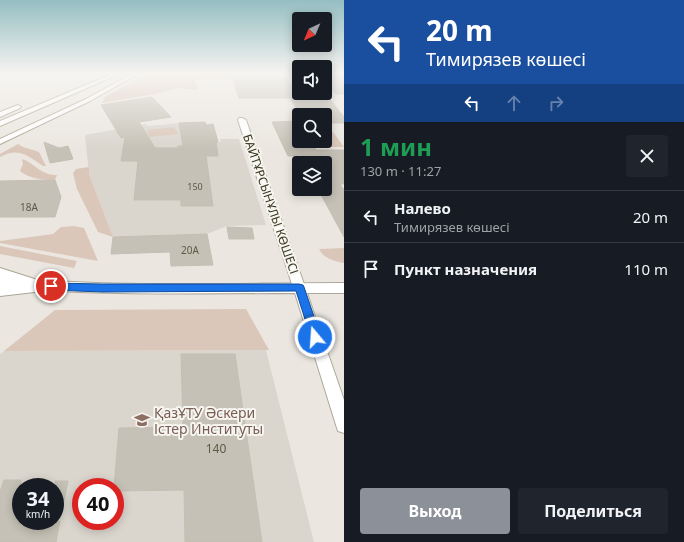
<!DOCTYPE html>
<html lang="ru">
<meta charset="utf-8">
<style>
:root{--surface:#171b24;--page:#20242c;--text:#f1f3f6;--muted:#9ea1a6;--line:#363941;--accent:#8c9099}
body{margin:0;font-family:"Noto Sans",sans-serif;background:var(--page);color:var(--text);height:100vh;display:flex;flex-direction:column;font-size:15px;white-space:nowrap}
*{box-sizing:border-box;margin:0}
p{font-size:13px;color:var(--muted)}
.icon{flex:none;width:22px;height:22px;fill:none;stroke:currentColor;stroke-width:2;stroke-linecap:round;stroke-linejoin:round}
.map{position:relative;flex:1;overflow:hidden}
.drawer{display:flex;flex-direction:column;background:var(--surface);width:340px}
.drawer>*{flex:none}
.top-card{background:#1a4fa0;color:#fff;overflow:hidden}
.needle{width:26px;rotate:224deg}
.buttons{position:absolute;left:292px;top:12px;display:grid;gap:8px}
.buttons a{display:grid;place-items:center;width:40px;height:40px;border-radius:4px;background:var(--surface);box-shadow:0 2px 10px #0003;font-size:20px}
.speed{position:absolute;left:12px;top:478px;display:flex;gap:8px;font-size:20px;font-weight:700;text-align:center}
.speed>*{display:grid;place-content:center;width:52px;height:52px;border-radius:50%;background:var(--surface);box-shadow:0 2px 10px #0003;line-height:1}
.speed small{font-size:10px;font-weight:400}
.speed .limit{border:6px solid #d22;background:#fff;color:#111}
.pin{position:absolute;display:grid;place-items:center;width:34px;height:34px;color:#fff;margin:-17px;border:2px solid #fff;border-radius:50%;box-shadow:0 1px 4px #0007}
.me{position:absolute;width:44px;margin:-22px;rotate:342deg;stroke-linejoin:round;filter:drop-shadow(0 0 3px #0008)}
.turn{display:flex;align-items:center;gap:14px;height:84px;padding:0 16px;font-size:18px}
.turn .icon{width:52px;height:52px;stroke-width:2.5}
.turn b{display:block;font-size:28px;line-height:34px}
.lanes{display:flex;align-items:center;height:38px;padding:0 16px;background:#0003;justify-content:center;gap:20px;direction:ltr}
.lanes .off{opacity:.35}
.round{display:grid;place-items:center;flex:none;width:42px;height:42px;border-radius:4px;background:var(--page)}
.headline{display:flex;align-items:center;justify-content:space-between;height:68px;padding:0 16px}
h1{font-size:24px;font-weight:700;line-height:30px;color:#1e9e55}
.cta{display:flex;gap:8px;margin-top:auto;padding:8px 16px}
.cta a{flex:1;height:46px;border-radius:4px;background:var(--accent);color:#fff;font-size:16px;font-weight:700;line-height:46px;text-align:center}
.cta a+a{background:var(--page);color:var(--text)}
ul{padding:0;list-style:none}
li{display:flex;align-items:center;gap:12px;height:52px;padding:0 16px;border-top:1px solid var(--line)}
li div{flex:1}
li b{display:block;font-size:15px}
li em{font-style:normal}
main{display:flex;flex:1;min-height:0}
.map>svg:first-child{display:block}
.built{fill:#dad6ce;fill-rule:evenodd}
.green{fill:#dbc7b9}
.building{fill:#c5c1b6;stroke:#c4bfb3}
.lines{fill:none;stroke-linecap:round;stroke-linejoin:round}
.minor-casing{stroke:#aba89b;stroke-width:2}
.tertiary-casing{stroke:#aba89b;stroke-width:2}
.secondary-casing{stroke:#aaa694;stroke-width:2}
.minor{fill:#fff;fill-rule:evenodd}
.tertiary{fill:#fff;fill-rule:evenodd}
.secondary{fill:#fff;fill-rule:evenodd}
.route{fill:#1a73e8;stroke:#114b97}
.labels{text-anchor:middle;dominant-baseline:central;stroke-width:4;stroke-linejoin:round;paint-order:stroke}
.far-number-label{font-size:9px;fill:#5d5a46}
.number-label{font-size:10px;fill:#5d5a46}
.street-label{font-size:12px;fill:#3a3721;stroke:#f7f5f0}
.near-number-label{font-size:12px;fill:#5d5a46}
.near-education-label{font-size:14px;fill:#785e54;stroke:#f7f5f0;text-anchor:start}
</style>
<main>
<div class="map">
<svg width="344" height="542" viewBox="0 0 344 542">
<rect width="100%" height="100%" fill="#ebe7e0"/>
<g class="built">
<path d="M 179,123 L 183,140 L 211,142 L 221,142 L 220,139 L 239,139 L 266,225 L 227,226 L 207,234 L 113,237 L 89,174 L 85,135 L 146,124 L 148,126 Z"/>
<path d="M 266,350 L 314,542 L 0,542 L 0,354 L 4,351 ZM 21,487 L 55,487 L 55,521 L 21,521 ZM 81,487 L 115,487 L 115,521 L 81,521 Z"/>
</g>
<g class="green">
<path d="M 148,74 L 231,74 L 231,79 L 195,80 L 198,90 L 179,88 L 154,94 L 102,103 L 106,96 Z"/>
<path d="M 174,127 L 178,134 L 149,137 L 147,130 Z"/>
<path d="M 325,132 L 333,132 L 344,147 L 325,147 L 322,141 L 325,141 Z"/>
<path d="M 18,144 L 23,147 L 39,152 L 46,166 L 43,166 C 27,155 18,147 0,157 L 0,154 Z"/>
<path d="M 22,159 C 36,164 40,175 57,175 L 55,180 C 42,180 30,179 20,171 L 23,164 Z"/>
<path d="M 89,167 L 89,174 L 113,237 L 98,232 L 77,189 L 73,173 L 76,169 Z"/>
<path d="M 74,226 L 84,228 L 98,261 L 0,243 L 0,241 L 53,234 L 61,227 Z"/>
<path d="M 0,246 L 77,261 L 74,268 L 0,254 Z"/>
<path d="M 344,248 L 344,263 C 334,261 324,259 319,249 Z"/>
<path d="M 246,309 L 269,350 L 4,351 L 55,310 Z"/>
</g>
<g class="building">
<path d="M 231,74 L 284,75 L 290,84 L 299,84 L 299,93 L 325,93 L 344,117 L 344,123 L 325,123 L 325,115 L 301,115 L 290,98 L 239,98 Z"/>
<path d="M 325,74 L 344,74 L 344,94 L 336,94 L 325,82 Z"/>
<path d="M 152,97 L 171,117 L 139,122 L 155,148 L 178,148 L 178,146 L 183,146 L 179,123 L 205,122 L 206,125 L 213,124 L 218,142 L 216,142 L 218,156 L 206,156 L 213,206 L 181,206 L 181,200 L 134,200 L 138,161 L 121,161 L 125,137 L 121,138 L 101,105 Z"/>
<path d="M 299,121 L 299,141 L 310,141 L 316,150 L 344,150 L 344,184 L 340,184 L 344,190 L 344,237 L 318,189 L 325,189 L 325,163 L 305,163 L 299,153 L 299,156 L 288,156 L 272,122 Z"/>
<path d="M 44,142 L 59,148 L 68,146 L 73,159 L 50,163 Z"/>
<path d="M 55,180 L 61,197 L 55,217 L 0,217 L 0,181 Z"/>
<path d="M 227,227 L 252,228 L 254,239 L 229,239 Z"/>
<path d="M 207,234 L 213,265 L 171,266 L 170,252 L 111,254 L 113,237 Z"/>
<path d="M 181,354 L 235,354 L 262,542 L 185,542 L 184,490 L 115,491 L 114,487 L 119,428 L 183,427 Z"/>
<path d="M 4,480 L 21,480 L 21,521 L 60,521 L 56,542 L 0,542 L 0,492 Z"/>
<path d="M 55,481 L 68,481 L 61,516 L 55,516 Z"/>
</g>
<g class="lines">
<defs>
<path id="minor" d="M 239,118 L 242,118 L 246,120 L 305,287 L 303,290 L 299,292 L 295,290 L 293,287 L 238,120 Z"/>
<path id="tertiary" d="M 0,277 C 114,288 230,283 344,283 L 344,293 L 307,293 L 344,400 L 344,433 L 338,431 L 336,425 L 295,293 C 196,293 98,296 0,287 Z"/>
<g id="secondary">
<path d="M 112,74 L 119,74 L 0,126 L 0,121 Z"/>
<path d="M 131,74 L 138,74 L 90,101 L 0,144 L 0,139 L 86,99 Z"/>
<path d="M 18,105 L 21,107 L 20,108 L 0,117 L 0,112 Z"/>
<path d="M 0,268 L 47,283 L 49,286 L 47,289 L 43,291 L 0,296 L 0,286 L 20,284 L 0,278 Z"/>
</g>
</defs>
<use href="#minor" class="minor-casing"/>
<use href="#tertiary" class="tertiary-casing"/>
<use href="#secondary" class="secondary-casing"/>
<use href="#minor" class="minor"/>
<use href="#tertiary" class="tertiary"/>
<use href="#secondary" class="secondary"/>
</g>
<linearGradient id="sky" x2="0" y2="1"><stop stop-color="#95bec2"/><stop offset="0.49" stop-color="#f6f4f1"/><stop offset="1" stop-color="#f6f4f1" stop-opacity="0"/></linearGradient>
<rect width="344" height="150" fill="url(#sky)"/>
<path class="route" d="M 51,283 L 102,284 L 299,284 L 303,285 L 304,287 L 321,337 L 319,341 L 315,342 L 312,341 L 296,291 L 102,292 L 51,290 L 46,286 Z"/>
<defs>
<symbol id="university-bare" viewBox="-9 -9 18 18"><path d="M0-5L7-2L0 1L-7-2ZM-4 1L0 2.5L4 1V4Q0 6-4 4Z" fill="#8d6e63" stroke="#f7f5f0" stroke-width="2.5" paint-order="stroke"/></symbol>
</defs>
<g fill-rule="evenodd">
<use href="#university-bare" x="131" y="409" width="22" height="22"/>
</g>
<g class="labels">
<g class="far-number-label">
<text x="195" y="186">150</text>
</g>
<g class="number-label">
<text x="29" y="207">18А</text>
<text x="190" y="250">20А</text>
</g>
<g class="street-label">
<text transform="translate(271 204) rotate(71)">БАЙТҰРСЫНҰЛЫ КӨШЕСІ</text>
</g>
<g class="near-number-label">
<text x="216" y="448">140</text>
</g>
<g class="near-education-label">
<text x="154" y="412">ҚазҰТУ Әскери<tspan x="154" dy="16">Істер Институты</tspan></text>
</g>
</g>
</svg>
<div class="buttons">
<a><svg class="needle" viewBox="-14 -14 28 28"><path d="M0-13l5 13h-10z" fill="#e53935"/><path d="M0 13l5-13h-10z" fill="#9ea1a6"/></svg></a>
<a><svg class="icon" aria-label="sound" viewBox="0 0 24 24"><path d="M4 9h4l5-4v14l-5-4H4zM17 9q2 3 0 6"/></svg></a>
<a><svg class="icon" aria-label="search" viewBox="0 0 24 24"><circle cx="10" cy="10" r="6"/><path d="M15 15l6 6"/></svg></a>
<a><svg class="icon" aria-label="layers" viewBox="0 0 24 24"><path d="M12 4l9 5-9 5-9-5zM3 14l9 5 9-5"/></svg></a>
</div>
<div class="speed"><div>34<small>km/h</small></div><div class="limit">40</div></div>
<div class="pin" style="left:51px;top:286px;background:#d93025"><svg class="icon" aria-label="arrive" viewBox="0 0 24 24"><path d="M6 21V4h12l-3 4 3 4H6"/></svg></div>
<svg class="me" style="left:315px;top:337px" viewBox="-20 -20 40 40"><circle r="17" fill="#1a73e8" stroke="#fff" stroke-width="3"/><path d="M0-11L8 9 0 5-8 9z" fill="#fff"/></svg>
</div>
<section class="drawer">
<div class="top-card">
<div class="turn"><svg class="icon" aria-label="left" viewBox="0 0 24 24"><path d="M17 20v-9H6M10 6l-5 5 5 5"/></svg><div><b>20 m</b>Тимирязев көшесі</div></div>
<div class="lanes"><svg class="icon" aria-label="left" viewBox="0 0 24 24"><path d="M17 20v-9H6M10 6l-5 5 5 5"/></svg><svg class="icon off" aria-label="ahead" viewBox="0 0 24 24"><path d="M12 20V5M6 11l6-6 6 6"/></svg><svg class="icon off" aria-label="right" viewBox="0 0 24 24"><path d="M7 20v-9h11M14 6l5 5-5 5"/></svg></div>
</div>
<div class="headline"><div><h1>1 мин</h1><p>130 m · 11:27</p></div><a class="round"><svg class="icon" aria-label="close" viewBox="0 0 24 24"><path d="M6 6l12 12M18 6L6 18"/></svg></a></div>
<ul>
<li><svg class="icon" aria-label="left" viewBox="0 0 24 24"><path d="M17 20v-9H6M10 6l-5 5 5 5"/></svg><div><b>Налево</b><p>Тимирязев көшесі</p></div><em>20 m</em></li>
<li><svg class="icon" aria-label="arrive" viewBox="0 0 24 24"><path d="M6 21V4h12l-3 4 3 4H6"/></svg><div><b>Пункт назначения</b></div><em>110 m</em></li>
</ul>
<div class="cta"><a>Выход</a><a>Поделиться</a></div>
</section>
</main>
